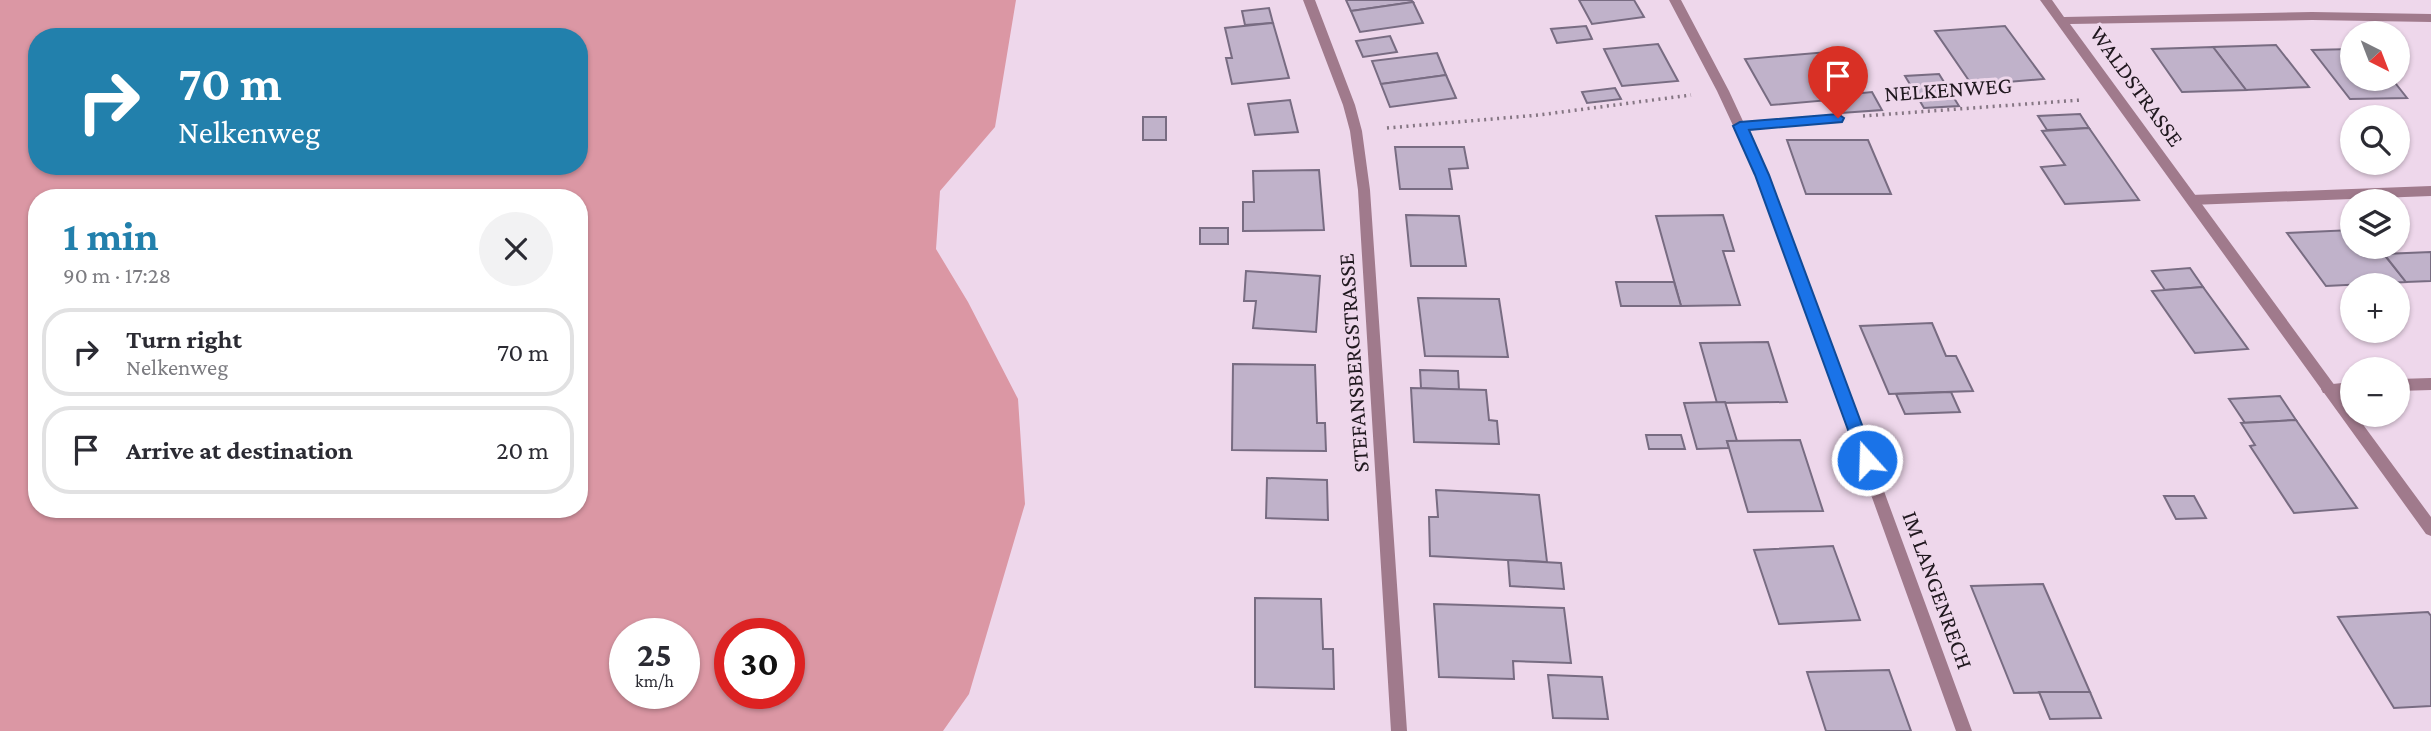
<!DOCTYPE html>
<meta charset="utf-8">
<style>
:root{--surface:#fff;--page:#f2f2f3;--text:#2b2b33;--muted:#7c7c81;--line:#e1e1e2;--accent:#2280ac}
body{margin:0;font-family:"Crimson Pro",serif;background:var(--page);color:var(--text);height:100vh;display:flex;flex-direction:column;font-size:26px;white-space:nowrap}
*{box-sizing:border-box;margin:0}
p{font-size:23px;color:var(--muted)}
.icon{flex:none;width:38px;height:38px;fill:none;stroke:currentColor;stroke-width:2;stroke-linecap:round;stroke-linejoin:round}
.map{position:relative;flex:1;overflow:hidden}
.panel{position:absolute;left:28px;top:189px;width:560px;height:329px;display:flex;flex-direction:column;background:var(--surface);border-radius:28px;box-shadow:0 2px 5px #0004}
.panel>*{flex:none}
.guide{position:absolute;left:28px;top:28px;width:560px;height:147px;border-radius:28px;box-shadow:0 2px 5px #0004;background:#2280ac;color:#fff;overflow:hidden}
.needle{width:46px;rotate:138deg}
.fabs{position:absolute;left:2340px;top:21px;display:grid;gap:14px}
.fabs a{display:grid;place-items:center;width:70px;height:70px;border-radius:50%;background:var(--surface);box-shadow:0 2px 5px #0004;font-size:35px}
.speed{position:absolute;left:609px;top:618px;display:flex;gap:14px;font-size:35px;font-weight:700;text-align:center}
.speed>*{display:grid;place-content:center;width:91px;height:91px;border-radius:50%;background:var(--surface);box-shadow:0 2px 5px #0004;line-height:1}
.speed small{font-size:18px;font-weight:400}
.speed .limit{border:10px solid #d22;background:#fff;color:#111}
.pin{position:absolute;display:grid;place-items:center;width:60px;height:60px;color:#fff;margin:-72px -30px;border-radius:50% 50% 50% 0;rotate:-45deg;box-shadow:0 0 7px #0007}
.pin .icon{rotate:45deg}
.me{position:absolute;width:77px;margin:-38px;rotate:340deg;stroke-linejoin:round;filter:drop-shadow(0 0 5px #0008)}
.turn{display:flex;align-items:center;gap:24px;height:147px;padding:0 35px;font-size:32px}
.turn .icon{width:91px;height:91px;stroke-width:2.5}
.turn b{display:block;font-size:49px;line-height:60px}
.round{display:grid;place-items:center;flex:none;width:74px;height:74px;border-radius:37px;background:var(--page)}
.headline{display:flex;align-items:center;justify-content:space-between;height:119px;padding:0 35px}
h1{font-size:42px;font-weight:700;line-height:52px;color:var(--accent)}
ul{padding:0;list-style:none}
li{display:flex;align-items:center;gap:21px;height:88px;margin:0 14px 10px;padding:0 21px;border:4px solid var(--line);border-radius:28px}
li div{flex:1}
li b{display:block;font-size:26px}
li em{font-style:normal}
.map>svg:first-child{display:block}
.green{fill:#db97a4;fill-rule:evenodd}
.building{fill:#c0b2ca;stroke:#786c82;stroke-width:2}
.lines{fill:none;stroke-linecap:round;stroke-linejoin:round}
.path{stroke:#857683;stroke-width:3.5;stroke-dasharray:2 4.5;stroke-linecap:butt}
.service{fill:#a07a8c;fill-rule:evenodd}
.minor{fill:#a07a8c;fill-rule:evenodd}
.route{fill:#1a73e8;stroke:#114b97;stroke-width:2}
.labels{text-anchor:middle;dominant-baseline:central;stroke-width:6;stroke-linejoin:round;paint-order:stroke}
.street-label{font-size:23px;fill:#20181f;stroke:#eed7eb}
</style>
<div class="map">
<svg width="2431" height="731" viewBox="0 0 2431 731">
<rect width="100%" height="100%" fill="#eed7eb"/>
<path class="green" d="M 0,0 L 1016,0 L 995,127 L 940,191 L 936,249 L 968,302 L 1018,399 L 1025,504 L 969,694 L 943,731 L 0,731 ZM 37,37 L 579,37 L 579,166 L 37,166 ZM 37,198 L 579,198 L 579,509 L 37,509 ZM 625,634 L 684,634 L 684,693 L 625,693 ZM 730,634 L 789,634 L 789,693 L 730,693 Z"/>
<g class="building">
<path d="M 1346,0 L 1411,0 L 1413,2 L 1351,11 Z"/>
<path d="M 1579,0 L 1634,0 L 1644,17 L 1592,24 Z"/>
<path d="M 1413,2 L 1423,23 L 1360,32 L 1351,11 Z"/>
<path d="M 1269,8 L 1273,23 L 1245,25 L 1242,11 Z"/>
<path d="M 1273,23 L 1289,78 L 1232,84 L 1226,58 L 1232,58 L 1225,28 Z"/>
<path d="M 1586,26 L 1592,39 L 1557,43 L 1551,29 Z"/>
<path d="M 2005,26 L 2044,79 L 1972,85 L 1935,31 Z"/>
<path d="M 1390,36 L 1397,52 L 1363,57 L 1356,41 Z"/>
<path d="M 1658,44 L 1678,81 L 1622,86 L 1604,49 Z"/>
<path d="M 2276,45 L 2309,87 L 2246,90 L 2213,47 Z"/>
<path d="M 2213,47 L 2246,90 L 2182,92 L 2152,49 Z"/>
<path d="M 2352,49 L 2352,79 L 2392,79 L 2407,98 L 2350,99 L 2312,50 Z"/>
<path d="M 1840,51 L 1855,75 L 1817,78 L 1830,100 L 1771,105 L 1745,59 Z"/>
<path d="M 1437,53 L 1446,75 L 1381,84 L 1372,61 Z"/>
<path d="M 1939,74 L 1959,106 L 1924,108 L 1905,76 Z"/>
<path d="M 1446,75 L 1456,98 L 1390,107 L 1381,84 Z"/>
<path d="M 1615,88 L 1621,99 L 1587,103 L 1582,92 Z"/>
<path d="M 1872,92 L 1882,110 L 1841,113 L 1832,96 Z"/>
<path d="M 1290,100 L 1298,132 L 1255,135 L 1248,104 Z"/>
<path d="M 2080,114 L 2089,128 L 2047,130 L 2038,116 Z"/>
<rect x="1143" y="117" width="23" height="23"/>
<path d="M 2089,128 L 2139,200 L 2065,204 L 2041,167 L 2065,165 L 2042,131 Z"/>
<path d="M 1787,140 L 1868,140 L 1891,194 L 1806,194 Z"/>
<path d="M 1395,147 L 1464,147 L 1468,168 L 1449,169 L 1452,189 L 1400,189 Z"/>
<path d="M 1319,170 L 1324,230 L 1243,231 L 1243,202 L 1254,202 L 1253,171 Z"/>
<path d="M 1406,215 L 1459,216 L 1466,266 L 1411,266 Z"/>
<path d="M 1723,215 L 1734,251 L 1723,251 L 1740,305 L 1681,306 L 1656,216 Z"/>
<rect x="1200" y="228" width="28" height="16"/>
<path d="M 2352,230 L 2352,247 L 2378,247 L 2406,282 L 2326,286 L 2287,233 Z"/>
<path d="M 2431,252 L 2431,281 L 2406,282 L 2384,254 Z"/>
<path d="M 2190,268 L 2203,287 L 2165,290 L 2152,271 Z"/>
<path d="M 1246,271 L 1320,276 L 1316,332 L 1253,328 L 1256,301 L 1244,301 Z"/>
<path d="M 1616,282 L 1674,282 L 1681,306 L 1621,306 Z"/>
<path d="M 2203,287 L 2248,349 L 2195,353 L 2152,291 Z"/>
<path d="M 1418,298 L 1499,299 L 1508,357 L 1425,356 Z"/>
<path d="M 1932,323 L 1946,356 L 1956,356 L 1973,391 L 1889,394 L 1860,326 Z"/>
<path d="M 1768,342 L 1787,402 L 1717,403 L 1700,343 Z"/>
<path d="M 1233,364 L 1315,365 L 1317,423 L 1325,423 L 1326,451 L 1232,450 Z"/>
<path d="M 1420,370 L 1458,371 L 1459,390 L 1421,388 Z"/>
<path d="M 1411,388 L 1486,390 L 1489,420 L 1497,421 L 1499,444 L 1414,442 Z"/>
<path d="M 1951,392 L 1960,412 L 1905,414 L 1896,394 Z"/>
<path d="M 2280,396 L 2296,420 L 2245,423 L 2229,399 Z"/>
<path d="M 1725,402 L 1737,441 L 1727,441 L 1729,448 L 1697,449 L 1684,403 Z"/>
<path d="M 2296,420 L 2357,508 L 2294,513 L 2250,446 L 2255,445 L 2241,423 Z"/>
<path d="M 1646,435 L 1681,435 L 1685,449 L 1649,449 Z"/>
<path d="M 1800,440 L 1823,511 L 1748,512 L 1727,441 Z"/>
<path d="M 1267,478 L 1327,480 L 1328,520 L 1266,518 Z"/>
<path d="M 1436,490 L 1539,495 L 1547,562 L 1430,556 L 1429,517 L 1438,517 Z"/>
<path d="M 2164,496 L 2194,496 L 2206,518 L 2176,519 Z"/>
<path d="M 1833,546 L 1860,620 L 1779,624 L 1754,550 Z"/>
<path d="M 1508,560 L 1561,563 L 1564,589 L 1510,586 Z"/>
<path d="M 2043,584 L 2090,692 L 2014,693 L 1971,586 Z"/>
<path d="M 1255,598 L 1321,599 L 1323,649 L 1333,649 L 1334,689 L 1255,687 Z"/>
<path d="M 1434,604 L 1564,608 L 1571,663 L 1513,661 L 1514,679 L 1439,677 Z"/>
<path d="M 2428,612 L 2431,616 L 2431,706 L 2394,708 L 2338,617 Z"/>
<path d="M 1889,670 L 1911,731 L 1826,731 L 1807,672 Z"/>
<path d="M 1548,675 L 1602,677 L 1608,719 L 1553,718 Z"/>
<path d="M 2039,692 L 2090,692 L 2101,718 L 2050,719 Z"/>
</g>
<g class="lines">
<g class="path">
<path d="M 1863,116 L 2081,100"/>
<path d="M 1387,128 L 1539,115 L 1691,95"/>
</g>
<g class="service">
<path d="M 1837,114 L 1841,115 L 1843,118 L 1841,121 L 1740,130 L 1734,126 L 1740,122 Z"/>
<path d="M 2431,186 L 2431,196 L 2191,205 L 2185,200 L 2191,195 Z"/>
<path d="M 2431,378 L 2431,390 L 2398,391 L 2398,379 Z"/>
<path d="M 2352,382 L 2352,394 L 2323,393 L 2321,389 L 2323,385 Z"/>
</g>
<g class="minor">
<path d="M 1303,0 L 1315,0 L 1355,105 L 1362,131 L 1370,190 L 1407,731 L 1391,731 L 1358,190 L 1350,131 L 1343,105 Z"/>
<path d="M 1669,0 L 1681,0 L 1729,91 L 1768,175 L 1972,731 L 1956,731 L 1756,175 L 1717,91 Z"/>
<path d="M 2040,0 L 2052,0 L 2064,17 L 2312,12 L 2431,14 L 2431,22 L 2312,20 L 2070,24 L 2352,409 L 2352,415 L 2356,415 L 2431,517 L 2431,536 L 2426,534 Z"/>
</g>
</g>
<path class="route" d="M 1838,114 L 1844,118 L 1842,122 L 1749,130 L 1769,175 L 1875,460 L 1873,465 L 1861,465 L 1859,460 L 1755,175 L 1733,126 L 1740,122 Z"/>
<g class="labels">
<g class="street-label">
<text transform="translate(2137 86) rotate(54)">WALDSTRASSE</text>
<text transform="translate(1948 89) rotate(-4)">NELKENWEG</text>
<text transform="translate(1353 363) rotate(-94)">STEFANSBERGSTRASSE</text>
<text transform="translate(1938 590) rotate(70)">IM LANGENRECH</text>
</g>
</g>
</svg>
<div class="fabs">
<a><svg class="needle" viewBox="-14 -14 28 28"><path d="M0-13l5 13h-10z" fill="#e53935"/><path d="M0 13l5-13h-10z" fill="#7c7c81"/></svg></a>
<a><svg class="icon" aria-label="search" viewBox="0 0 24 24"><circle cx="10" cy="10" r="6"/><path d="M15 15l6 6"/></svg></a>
<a><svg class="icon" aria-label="layers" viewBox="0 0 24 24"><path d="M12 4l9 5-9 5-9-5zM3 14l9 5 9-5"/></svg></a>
<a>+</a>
<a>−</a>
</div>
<div class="speed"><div>25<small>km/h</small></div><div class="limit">30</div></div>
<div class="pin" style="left:1838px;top:118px;background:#d93025"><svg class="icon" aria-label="arrive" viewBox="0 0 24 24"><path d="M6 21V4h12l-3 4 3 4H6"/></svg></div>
<svg class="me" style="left:1867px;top:460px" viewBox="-20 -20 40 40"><circle r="17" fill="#1a73e8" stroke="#fff" stroke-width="3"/><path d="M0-11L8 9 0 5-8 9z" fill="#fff"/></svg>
<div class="guide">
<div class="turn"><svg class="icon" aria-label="right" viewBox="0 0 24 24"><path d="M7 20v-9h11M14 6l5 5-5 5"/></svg><div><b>70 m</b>Nelkenweg</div></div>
</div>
<section class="panel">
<div class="headline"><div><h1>1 min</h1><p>90 m · 17:28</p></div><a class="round"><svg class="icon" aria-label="close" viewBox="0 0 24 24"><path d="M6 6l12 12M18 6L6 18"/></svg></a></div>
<ul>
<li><svg class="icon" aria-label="right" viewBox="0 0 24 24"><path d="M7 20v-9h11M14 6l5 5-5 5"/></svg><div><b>Turn right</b><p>Nelkenweg</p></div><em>70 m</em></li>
<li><svg class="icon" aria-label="arrive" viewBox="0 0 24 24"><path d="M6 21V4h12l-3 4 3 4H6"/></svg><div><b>Arrive at destination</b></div><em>20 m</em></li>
</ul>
</section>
</div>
